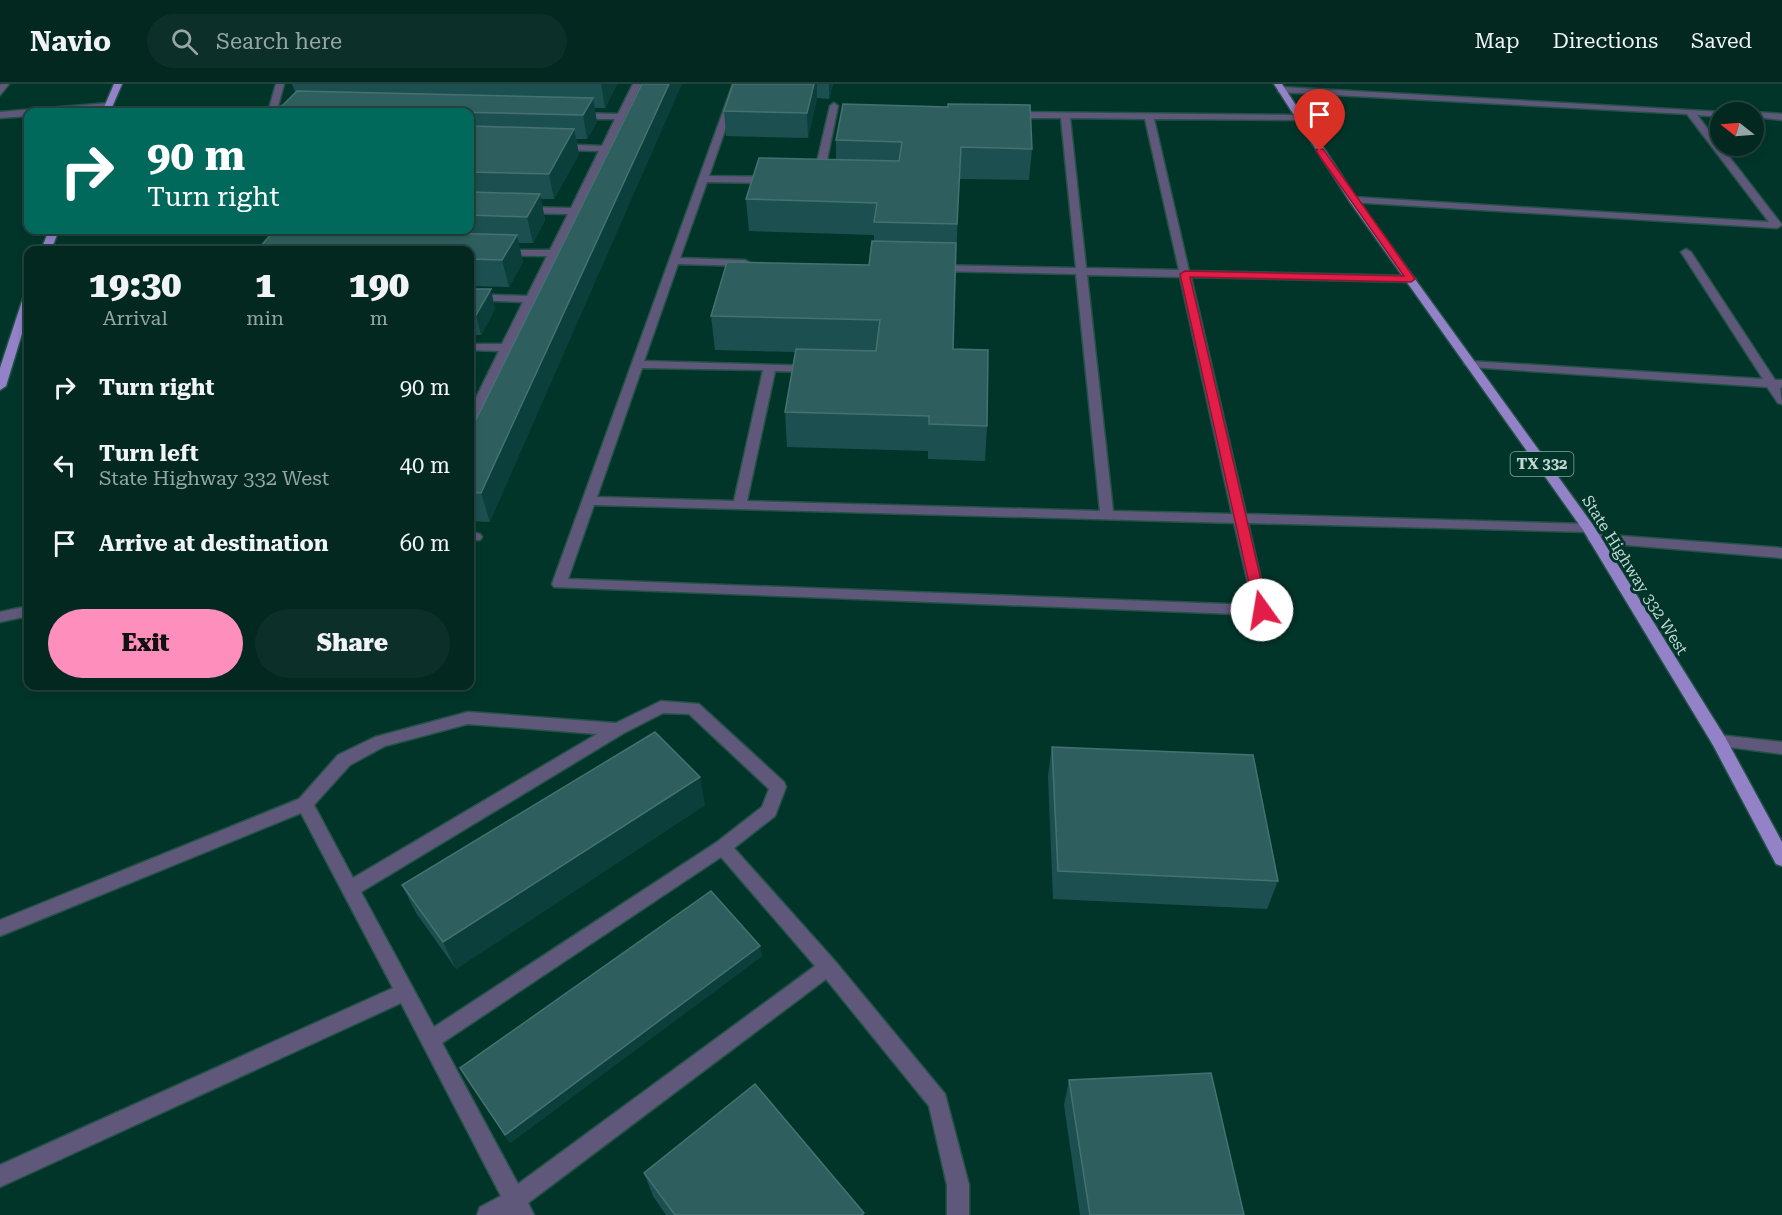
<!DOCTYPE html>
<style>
:root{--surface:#022820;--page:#0c3029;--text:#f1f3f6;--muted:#96a6a5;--line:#23443e;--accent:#fe8ebc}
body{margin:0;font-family:"Roboto Serif",serif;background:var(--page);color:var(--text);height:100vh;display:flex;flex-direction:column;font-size:22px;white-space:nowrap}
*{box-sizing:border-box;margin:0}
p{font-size:20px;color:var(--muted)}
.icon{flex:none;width:33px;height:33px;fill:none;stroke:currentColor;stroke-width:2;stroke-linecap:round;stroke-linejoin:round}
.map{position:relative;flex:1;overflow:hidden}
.sheet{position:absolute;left:24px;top:162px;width:450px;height:444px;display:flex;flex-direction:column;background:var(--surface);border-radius:12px;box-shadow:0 3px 9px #0003,0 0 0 2px var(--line)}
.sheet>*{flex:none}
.top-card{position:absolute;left:24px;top:24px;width:450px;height:126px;border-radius:12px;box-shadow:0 3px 9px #0003,0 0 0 2px var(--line);background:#00695c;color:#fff;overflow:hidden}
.needle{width:39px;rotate:287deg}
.fabs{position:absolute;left:1710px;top:18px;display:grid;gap:12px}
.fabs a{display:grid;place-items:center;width:54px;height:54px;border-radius:50%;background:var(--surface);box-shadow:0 3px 9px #0003,0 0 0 2px var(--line);font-size:30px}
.pin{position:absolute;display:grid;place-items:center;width:51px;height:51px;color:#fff;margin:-62px -26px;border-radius:50% 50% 50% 0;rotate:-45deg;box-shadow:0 0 6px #0007}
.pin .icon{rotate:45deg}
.me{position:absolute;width:66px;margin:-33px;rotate:347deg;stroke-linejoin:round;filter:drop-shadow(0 0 4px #0008)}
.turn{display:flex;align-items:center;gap:21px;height:126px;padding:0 24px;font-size:27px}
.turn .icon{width:78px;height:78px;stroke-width:2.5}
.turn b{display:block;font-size:42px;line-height:51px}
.eta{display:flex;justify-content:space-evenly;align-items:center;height:102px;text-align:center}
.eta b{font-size:36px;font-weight:800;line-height:42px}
.cta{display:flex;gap:12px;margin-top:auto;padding:12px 24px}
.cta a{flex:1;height:69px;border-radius:36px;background:var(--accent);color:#111;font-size:24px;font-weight:800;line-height:69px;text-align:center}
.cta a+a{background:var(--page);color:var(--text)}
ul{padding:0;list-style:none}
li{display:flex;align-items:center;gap:18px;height:78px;padding:0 24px}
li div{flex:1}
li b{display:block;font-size:22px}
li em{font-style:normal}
header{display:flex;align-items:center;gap:36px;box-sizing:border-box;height:84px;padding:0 30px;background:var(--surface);border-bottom:2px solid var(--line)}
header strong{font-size:28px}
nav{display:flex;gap:33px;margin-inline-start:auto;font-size:21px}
.search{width:420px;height:54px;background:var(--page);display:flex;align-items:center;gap:15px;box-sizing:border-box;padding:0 21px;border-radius:33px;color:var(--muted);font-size:22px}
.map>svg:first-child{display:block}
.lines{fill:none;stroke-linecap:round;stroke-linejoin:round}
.service-casing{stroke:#245248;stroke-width:3}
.minor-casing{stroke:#245248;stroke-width:3}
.primary-casing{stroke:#245248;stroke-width:3}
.service{fill:#60587b;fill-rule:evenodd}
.minor{fill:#60587b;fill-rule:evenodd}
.primary{fill:#9482c9;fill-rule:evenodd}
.wall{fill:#1c5050}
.shaded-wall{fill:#0a3f3b}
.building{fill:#2e5f5e;stroke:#457270;stroke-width:1.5}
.route{fill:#e11d48;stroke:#92132f;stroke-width:1.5}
.labels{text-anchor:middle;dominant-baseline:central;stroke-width:6;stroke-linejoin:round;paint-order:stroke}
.shield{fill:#02352a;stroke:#88a79f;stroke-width:1.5}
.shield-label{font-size:15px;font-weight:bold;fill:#c1d8d1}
.street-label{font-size:16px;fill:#c1d8d1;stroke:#02352a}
</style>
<header>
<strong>Navio</strong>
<div class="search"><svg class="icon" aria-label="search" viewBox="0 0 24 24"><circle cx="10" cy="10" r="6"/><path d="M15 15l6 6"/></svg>Search here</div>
<nav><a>Map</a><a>Directions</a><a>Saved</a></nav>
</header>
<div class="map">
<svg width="1782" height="1131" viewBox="0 0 1782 1131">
<rect width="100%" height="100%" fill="#02352a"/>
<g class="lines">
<defs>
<g id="service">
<path d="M 1,0 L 9,0 L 0,11 L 0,1 Z"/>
<path d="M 276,0 L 284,0 L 278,22 L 301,22 L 305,25 L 304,27 L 268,28 Z"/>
<path d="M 633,0 L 641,0 L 476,337 L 470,341 L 470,326 L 499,267 L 470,266 L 470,260 L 502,260 L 523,218 L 470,216 L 470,210 L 527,212 L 547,172 L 470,171 L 470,166 L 466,166 L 550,166 L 568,130 L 523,129 L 518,126 L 523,123 L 571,124 L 599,67 L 557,66 L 552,63 L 557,60 L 602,62 L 615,35 L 577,35 L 573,32 L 577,29 L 618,30 Z"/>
<path d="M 733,0 L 741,0 L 709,92 L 772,93 L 777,96 L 772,99 L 707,98 L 680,174 L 745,176 L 750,179 L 745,182 L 678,180 L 644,277 L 816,282 L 818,284 L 812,288 L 775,287 L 747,417 L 1100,427 L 1076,190 L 937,187 L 932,184 L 937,181 L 1076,184 L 1061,34 L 1011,34 L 1007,31 L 1011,28 L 1298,31 L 1302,34 L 1301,36 L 1154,35 L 1189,187 L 1411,192 L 1416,195 L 1411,198 L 1191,193 L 1246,430 L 1588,440 L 1595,444 L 1588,448 L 1248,439 L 1268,526 L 1261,531 L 554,503 L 552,500 ZM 1070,34 L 1145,35 L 1179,186 L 1086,184 ZM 1087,191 L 1180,193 L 1232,430 L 1113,427 ZM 642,284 L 763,286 L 734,417 L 597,413 ZM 594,421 L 1234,439 L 1253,521 L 568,495 Z"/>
<path d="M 1281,3 L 1723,28 L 1720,28 L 1720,33 L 1697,31 L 1782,141 L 1777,144 L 1350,118 L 1350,114 L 1353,113 L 1769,138 L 1687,30 L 1278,8 L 1278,4 Z"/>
<path d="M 109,19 L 112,20 L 112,24 L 28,28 L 28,32 L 0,34 L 0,28 Z"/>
<path d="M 834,19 L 838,22 L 823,95 L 818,98 L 813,95 L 830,22 Z"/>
<path d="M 1754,28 L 1782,30 L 1782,36 L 1754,33 Z"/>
<path d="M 1686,165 L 1691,168 L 1775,296 L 1782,296 L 1782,304 L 1780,303 L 1782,320 L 1778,319 L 1767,303 L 1470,283 L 1464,280 L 1470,277 L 1763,295 L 1681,168 Z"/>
<path d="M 470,448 L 480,450 L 482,453 L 480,456 L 470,456 Z"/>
<path d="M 1595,450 L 1782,464 L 1782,474 L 1590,458 L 1588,455 L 1590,452 Z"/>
<path d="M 28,522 L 28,532 L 0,538 L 0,528 Z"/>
<path d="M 661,617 L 699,620 L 784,698 L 786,703 L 775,732 L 734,764 L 835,877 L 945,1010 L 969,1101 L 969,1131 L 947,1131 L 947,1101 L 929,1022 L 826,895 L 528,1119 L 534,1131 L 477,1131 L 480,1123 L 501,1112 L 401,919 L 0,1103 L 0,1081 L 393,904 L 301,729 L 0,852 L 0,836 L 299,715 L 338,671 L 375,653 L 468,628 L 616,639 ZM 663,629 L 689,630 L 769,705 L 762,723 L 717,758 L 434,943 L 361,808 L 624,649 ZM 468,640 L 597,650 L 353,794 L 314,721 L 350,681 L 385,662 ZM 721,773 L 815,882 L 518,1100 L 442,959 Z"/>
</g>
<path id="minor" d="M 1719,651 L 1782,658 L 1782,670 L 1713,661 L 1711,657 L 1713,653 Z"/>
<g id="primary">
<path d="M 114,0 L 122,0 L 110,28 L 102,28 Z"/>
<path d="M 1274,0 L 1282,0 L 1357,115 L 1593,441 L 1725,653 L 1782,758 L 1782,782 L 1776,780 L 1713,661 L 1583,446 L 1350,118 Z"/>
<path d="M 49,146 L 59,146 L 51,166 L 41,166 Z"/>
<path d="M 28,211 L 28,230 L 6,302 L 0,306 L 0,284 L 23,214 Z"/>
</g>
</defs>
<use href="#service" class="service-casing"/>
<use href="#minor" class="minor-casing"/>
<use href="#primary" class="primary-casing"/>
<use href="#service" class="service"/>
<use href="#minor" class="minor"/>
<use href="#primary" class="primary"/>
</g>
<g class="wall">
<path d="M 292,0 L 617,0 L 605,24 L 594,24 L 597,38 L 587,55 L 576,55 L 579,70 L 554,115 L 541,115 L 545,136 L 533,159 L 518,159 L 523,178 L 509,203 L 470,202 L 470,166 L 275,146 L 470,146 L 470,28 L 282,28 L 280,24 L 295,8 Z"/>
<path d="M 733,0 L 833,0 L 829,15 L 817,14 L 808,54 L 726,52 L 724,27 Z"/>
<path d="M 843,20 L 1032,65 L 1029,96 L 959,95 L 953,265 L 987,342 L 985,377 L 928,375 L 928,367 L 787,363 L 785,328 L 796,268 L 715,266 L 711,232 L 869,181 L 874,157 L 874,151 L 749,147 L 746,115 L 836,75 L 836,56 Z"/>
<path d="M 470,205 L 495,225 L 481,251 L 470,251 Z"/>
<path d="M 470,348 L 490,438 L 470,437 Z"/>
<path d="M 1052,663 L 1278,797 L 1267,825 L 1053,815 L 1048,692 Z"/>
<path d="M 705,721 L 456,885 L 416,829 L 402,801 Z"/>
<path d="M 760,862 L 762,872 L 510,1059 L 465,993 L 460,984 Z"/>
<path d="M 1069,996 L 1244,1131 L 1080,1131 L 1064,1021 Z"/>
<path d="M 644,1089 L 864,1131 L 666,1131 L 653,1112 Z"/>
</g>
<g class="shaded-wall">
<path d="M 601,0 L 617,0 L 605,24 Z"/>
<path d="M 669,0 L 682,0 L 490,438 L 481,409 Z"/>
<path d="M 814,0 L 817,0 L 817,14 L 808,54 L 807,29 Z"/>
<path d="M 829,0 L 833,0 L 829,15 Z"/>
<path d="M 593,14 L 597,38 L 587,55 L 583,31 Z"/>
<path d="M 574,45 L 579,70 L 554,115 L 549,90 Z"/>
<path d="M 540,110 L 545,136 L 533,159 L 527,133 Z"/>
<path d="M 517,151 L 523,178 L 509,203 L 502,176 Z"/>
<path d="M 491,205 L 495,225 L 481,251 L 476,231 Z"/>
<path d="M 470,263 L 473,275 L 470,281 Z"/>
<path d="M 700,693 L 705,721 L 456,885 L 443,858 Z"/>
<path d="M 760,862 L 762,872 L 510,1059 L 505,1051 Z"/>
</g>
<g class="building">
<path d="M 642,0 L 669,0 L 481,409 L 470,408 L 470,348 Z"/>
<path d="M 733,0 L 814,0 L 807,29 L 724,27 Z"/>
<path d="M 297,7 L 593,14 L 583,31 L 280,24 Z"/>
<path d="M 843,20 L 948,23 L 948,20 L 1030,21 L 1032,65 L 961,63 L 957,140 L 874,138 L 877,119 L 746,115 L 759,74 L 899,77 L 902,58 L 836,56 Z"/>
<path d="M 470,42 L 574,45 L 549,90 L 470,88 Z"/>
<path d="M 470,108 L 540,110 L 527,133 L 470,131 Z"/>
<path d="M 275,146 L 316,146 L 517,151 L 502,176 L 470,175 L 470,166 L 257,166 Z"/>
<path d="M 872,157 L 956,159 L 953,265 L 988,266 L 987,342 L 929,340 L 929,332 L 785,328 L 796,265 L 876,267 L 880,236 L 711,232 L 727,178 L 869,181 Z"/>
<path d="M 470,205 L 491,205 L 476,231 L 470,231 Z"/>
<path d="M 655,648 L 700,693 L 443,858 L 402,801 Z"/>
<path d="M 1052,663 L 1253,671 L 1278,797 L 1058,787 Z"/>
<path d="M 711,807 L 760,862 L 505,1051 L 460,984 Z"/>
<path d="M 1211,989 L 1244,1131 L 1090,1131 L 1069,996 Z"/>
<path d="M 755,1000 L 864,1129 L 862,1131 L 675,1131 L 644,1089 Z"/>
</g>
<path class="route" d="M 1317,65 L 1323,65 L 1415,195 L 1411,198 L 1190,193 L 1268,526 L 1262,531 L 1255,526 L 1180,190 L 1185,187 L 1404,192 L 1316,67 Z"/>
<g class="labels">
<rect class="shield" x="1510.5" y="368" width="63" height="24" rx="4.5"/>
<g class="shield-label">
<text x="1542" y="380">TX 332</text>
</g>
<g class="street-label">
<text transform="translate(1635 491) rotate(58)">State Highway 332 West</text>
</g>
</g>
</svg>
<div class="fabs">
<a><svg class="needle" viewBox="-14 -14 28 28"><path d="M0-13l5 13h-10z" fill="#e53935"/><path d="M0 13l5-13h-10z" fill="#96a6a5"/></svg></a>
</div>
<div class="pin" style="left:1320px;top:67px;background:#d93025"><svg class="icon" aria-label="arrive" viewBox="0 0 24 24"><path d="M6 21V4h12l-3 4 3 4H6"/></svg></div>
<svg class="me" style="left:1262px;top:526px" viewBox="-20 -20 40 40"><circle r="19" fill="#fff"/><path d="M0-13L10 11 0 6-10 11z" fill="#e11d48"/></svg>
<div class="top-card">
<div class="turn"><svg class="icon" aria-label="right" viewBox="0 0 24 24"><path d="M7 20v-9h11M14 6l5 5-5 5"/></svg><div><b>90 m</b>Turn right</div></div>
</div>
<section class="sheet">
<div class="eta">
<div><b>19:30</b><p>Arrival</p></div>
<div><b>1</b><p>min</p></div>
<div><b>190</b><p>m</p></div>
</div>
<ul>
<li><svg class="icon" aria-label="right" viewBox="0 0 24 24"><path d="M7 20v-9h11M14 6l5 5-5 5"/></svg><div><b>Turn right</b></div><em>90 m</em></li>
<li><svg class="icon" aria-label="left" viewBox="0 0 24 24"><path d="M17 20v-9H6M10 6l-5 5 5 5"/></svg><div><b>Turn left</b><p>State Highway 332 West</p></div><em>40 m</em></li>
<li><svg class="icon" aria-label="arrive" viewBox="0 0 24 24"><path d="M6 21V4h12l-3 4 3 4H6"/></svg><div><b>Arrive at destination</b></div><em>60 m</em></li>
</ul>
<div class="cta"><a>Exit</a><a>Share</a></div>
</section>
</div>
